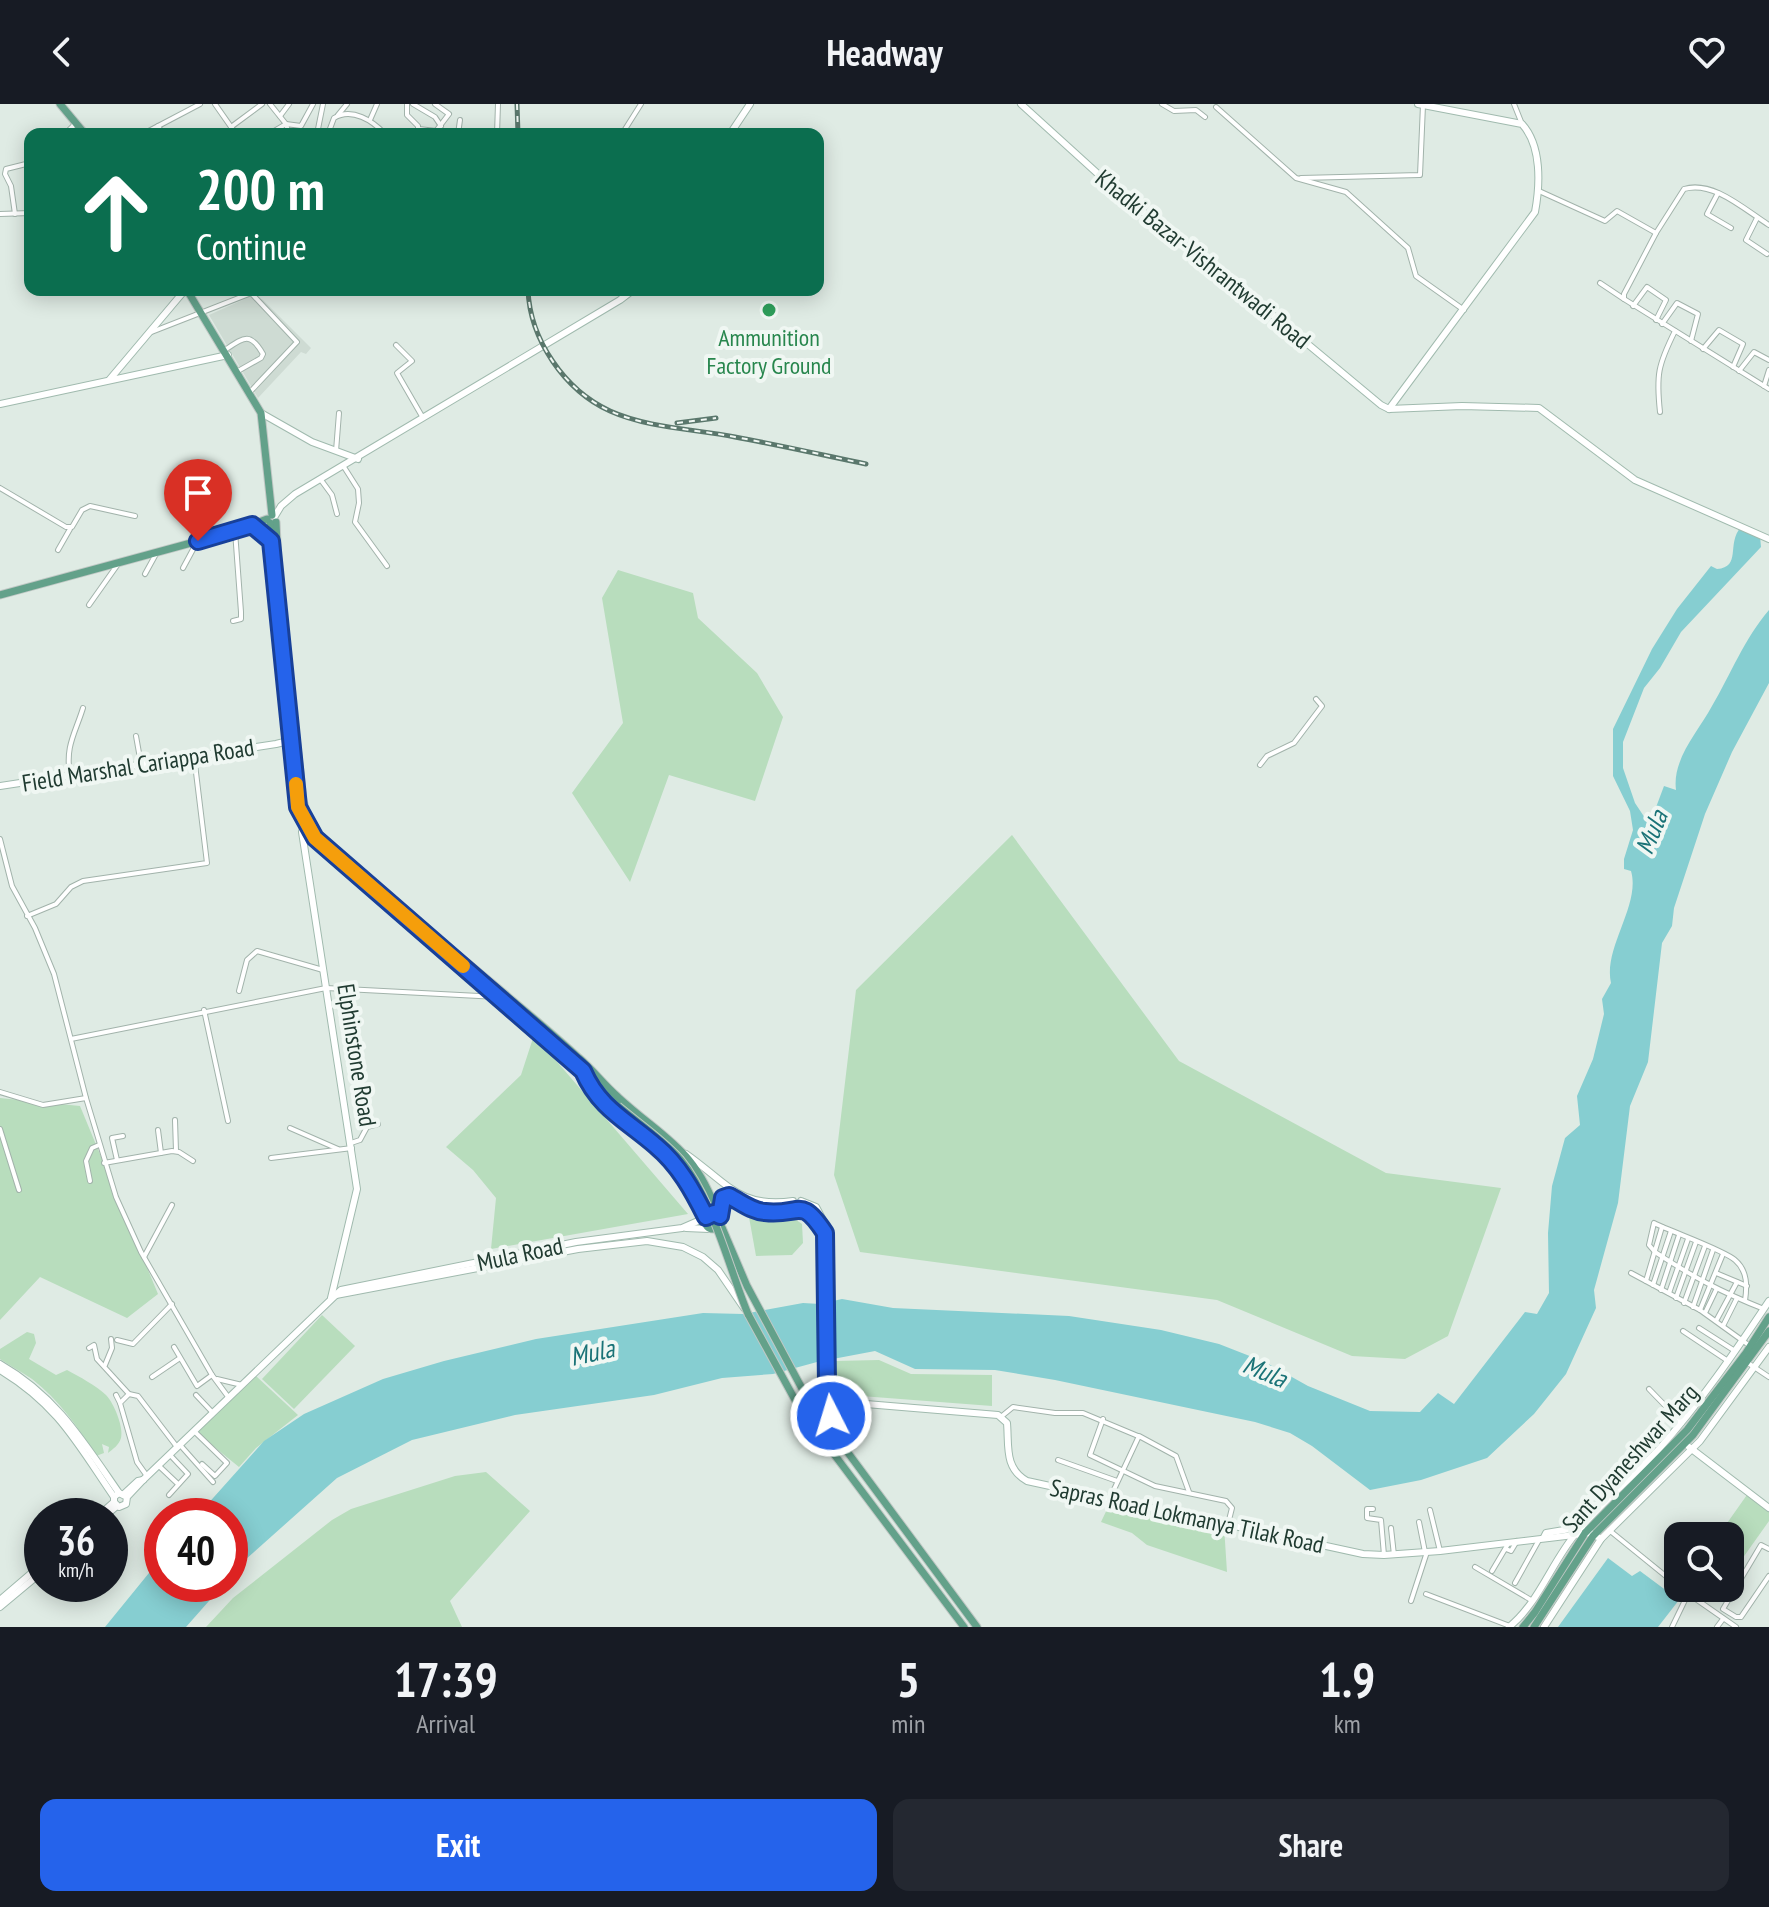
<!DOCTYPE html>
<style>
:root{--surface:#171b24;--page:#242831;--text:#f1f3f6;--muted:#9ea1a6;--accent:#2563eb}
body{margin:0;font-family:"PT Sans Narrow",sans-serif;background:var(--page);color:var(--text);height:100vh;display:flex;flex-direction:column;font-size:30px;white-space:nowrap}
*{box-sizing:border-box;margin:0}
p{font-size:26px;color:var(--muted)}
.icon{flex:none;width:44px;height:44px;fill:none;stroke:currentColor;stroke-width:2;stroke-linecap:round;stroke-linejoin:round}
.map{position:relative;height:1523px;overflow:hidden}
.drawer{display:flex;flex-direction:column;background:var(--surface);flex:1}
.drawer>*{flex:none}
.guide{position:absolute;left:24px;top:24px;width:800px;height:168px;border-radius:16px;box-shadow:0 4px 20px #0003;background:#0b6e4f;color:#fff;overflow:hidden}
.tools{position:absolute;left:1664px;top:1418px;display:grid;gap:16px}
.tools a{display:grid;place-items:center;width:80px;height:80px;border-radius:16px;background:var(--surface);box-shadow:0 4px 20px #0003;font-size:40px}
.speed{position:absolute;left:24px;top:1394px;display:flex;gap:16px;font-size:40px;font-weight:700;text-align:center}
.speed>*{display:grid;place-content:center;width:104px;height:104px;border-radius:50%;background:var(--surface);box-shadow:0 4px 20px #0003;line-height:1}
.speed small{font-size:20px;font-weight:400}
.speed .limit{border:12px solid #d22;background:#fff;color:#111}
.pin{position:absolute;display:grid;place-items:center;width:68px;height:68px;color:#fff;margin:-82px -34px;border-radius:50% 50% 50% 0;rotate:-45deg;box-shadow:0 0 8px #0007}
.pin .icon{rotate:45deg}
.me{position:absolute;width:88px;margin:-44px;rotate:355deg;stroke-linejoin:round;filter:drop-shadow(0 0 6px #0008)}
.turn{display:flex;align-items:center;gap:28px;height:168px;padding:0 40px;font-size:36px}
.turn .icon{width:104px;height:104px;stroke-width:2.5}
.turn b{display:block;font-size:56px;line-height:68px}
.eta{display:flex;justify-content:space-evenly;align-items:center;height:136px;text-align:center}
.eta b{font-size:48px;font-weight:800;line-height:56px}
.primary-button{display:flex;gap:16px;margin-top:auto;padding:16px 40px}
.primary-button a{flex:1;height:92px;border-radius:16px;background:var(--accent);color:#fff;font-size:32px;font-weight:800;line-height:92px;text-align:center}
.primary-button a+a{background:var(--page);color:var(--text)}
header{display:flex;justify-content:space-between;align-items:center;height:104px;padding:0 40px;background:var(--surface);font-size:36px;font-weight:800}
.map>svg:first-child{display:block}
.built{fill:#cedbd3}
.green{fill:#b8ddbd}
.water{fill:#86ced1}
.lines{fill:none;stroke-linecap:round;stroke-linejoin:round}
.street-casing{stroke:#a2b3ab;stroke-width:6}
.secondary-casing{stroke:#a0baae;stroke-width:8}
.primary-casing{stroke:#c1c8c5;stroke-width:9}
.street{stroke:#fff;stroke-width:4}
.secondary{stroke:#fff;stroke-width:6}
.primary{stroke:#63a18a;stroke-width:7}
.rail-casing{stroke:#5a776c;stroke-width:5}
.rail{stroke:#f0f7f3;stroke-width:2;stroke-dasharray:6;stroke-linecap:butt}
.primary-bridge-casing{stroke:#c1c8c5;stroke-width:9;stroke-linecap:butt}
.primary-bridge{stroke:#63a18a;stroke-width:7}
.route-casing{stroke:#184099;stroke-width:20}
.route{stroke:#2563eb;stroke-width:14}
.slow{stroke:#f59e0b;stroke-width:14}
.leisure-dot{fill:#2e9e5b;stroke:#f0f7f3;stroke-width:3}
.labels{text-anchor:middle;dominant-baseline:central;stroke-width:8;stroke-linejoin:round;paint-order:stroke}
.street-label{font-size:24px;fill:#203b31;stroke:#f0f7f3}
.leisure-label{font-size:24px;fill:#27864d;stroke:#f0f7f3}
.water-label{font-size:26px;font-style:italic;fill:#1a7377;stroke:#f0f7f3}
</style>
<header><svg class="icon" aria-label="back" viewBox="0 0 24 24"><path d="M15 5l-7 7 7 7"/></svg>Headway<svg class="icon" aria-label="heart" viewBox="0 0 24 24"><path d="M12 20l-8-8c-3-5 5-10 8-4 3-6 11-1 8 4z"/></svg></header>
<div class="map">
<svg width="1769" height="1523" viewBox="0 0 1769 1523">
<rect width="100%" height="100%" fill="#dfebe4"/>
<path class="built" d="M 254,191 L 263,196 L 311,244 L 306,250 L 301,248 L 258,294 L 209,211 Z"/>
<g class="green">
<path d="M 618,466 L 693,489 L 698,514 L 757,569 L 783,613 L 755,697 L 669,671 L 630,778 L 572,689 L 623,619 L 602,494 Z"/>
<path d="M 1012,731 L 1179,957 L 1386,1069 L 1501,1084 L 1448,1232 L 1405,1255 L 1352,1252 L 1217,1196 L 860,1148 L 834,1071 L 856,886 Z"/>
<path d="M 534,931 L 688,1110 L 491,1145 L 496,1094 L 473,1066 L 446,1043 L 521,971 Z"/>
<path d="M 0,994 L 80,1002 L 158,1190 L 127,1214 L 40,1173 L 0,1216 Z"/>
<path d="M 788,1110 L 802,1120 L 803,1139 L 792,1151 L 756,1152 L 749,1113 Z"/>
<path d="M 322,1211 L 355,1242 L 294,1305 L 262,1275 Z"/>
<path d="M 27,1228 L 34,1230 L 36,1239 L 29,1255 L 56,1271 L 67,1266 C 80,1273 95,1281 106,1291 C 114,1299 124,1324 121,1334 C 119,1341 113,1345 108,1349 L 109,1343 L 102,1340 L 104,1349 L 96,1352 C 79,1324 58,1295 32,1275 C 22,1268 10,1262 0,1255 L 0,1245 Z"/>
<path d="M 879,1256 L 911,1270 L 992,1271 L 992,1302 L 835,1290 L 835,1257 Z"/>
<path d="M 256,1272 L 298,1311 L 256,1344 L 239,1363 L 197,1329 Z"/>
<path d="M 486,1368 L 530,1407 L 450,1497 L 462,1523 L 206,1523 L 233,1494 L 332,1416 L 351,1405 L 455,1372 Z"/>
<path d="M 1749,1388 L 1769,1404 L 1769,1417 L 1730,1472 L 1730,1432 L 1718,1432 Z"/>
<path d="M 1111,1397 L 1224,1422 L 1227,1468 L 1147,1441 L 1132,1429 L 1101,1418 Z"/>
</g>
<g class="water">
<path d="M 1741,423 L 1760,432 L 1761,443 L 1681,528 L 1660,564 L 1644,584 L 1623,638 L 1623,664 L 1635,699 L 1647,717 L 1655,706 L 1664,682 L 1676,686 C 1672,655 1698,628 1712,602 C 1731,570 1744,535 1769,506 L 1769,579 L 1732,648 L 1705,710 L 1674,804 L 1672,822 L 1662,839 L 1648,958 L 1630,1002 L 1618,1099 L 1594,1186 L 1596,1204 L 1566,1270 L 1534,1310 L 1487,1354 L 1421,1376 L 1370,1386 L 1312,1342 L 1290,1329 L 1255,1318 L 1055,1276 L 995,1266 L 915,1265 L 875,1247 L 817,1258 L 773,1270 L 722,1274 L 654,1291 L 515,1311 L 412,1336 L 337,1374 L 245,1456 L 230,1473 L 230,1412 L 197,1412 L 264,1337 L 304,1310 L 383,1275 L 444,1257 L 536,1235 L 703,1209 L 743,1210 L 803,1199 L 820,1200 L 842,1195 L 893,1204 L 1069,1212 L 1161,1226 L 1219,1240 L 1265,1258 L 1308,1282 L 1370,1307 L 1420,1308 L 1438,1289 L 1454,1300 L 1525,1208 L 1537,1210 L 1549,1189 L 1548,1129 L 1552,1082 L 1565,1034 L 1580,1021 L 1577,992 L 1593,955 L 1604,910 L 1602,895 L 1611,879 C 1603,844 1641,801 1631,767 L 1624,765 L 1624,755 L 1633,726 L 1630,707 L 1613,672 L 1613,625 L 1652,545 L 1677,505 L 1711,462 L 1717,465 C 1742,463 1726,440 1741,423 Z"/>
<path d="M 162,1453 L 162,1480 L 224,1480 L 186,1523 L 105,1523 Z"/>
<path d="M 1608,1454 L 1632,1472 L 1640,1467 L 1679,1496 L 1658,1523 L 1558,1523 Z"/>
</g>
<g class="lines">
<defs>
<g id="street">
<path d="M 215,0 L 236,30"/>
<path d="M 270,0 L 286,20 L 289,30"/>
<path d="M 407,0 L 407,11 L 418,22 L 418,30"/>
<path d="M 413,0 L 435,13 L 441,22"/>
<path d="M 1162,0 L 1174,7 L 1196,6 L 1205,13"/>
<path d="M 1514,0 L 1522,20"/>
<path d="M 1216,3 L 1296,74 L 1346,88 L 1408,144 L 1416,172 L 1464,206"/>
<path d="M 338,11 L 347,0"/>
<path d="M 280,12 L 289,0"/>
<path d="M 370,16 L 377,0"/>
<path d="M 158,22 L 163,30"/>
<path d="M 231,23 L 262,0"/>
<path d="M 419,25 L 436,27 L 449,10 L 435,0"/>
<path d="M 65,30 L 76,19"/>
<path d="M 143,30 L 200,0"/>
<path d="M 269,30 L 286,20 L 301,22 L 313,0"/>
<path d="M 317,30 L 323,0"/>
<path d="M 328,30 L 334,14 C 352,3 373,17 385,30"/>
<path d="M 458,30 L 460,16"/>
<path d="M 497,30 L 498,0"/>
<path d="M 622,30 L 641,0"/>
<path d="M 1301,74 L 1420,71 L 1423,1"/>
<path d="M 1539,87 L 1605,117 L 1617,107 L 1656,129"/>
<path d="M 1718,89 L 1707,110 L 1731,124"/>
<path d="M 0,110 L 30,109"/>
<path d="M 15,110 L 11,82 L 5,70 L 6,65 L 30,59"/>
<path d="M 1757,114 L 1746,136 L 1767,150"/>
<path d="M 1769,121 C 1745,106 1713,76 1684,85 L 1656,129 L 1624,190 L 1624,195 L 1769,285"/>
<path d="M 1600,179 L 1624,195"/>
<path d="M 1633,202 L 1647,183 L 1666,196 L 1656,216"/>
<path d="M 1662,220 L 1677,199 L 1698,210 L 1691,237"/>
<path d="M 149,229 L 259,186"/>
<path d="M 396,241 L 412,257 L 397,269 L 423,314"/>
<path d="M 1703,245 L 1719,226 L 1743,240 L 1733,263"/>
<path d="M 225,246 C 243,234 250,227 263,250 L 261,254 L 238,267"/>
<path d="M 1739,267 L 1754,248 L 1769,256"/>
<path d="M 1764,282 L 1769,266"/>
<path d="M 250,288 L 297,238 L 251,189"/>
<path d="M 1660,308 C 1656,271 1658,261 1675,227"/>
<path d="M 336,347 L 339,309"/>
<path d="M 344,363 L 358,385 L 359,399 L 355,418 L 387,462"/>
<path d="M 321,376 L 332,391 L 337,410"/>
<path d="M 0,384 L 66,423 L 72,423 L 82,406 L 90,402 L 135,412"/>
<path d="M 58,446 L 70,425"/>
<path d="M 183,464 L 197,438"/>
<path d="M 145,470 L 156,450"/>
<path d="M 89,501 L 118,460"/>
<path d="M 233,517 L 241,515 L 241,508 L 235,427"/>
<path d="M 136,632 L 141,660"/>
<path d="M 1260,661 L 1267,652 L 1294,639 L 1322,602 L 1316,595"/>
<path d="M 70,671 C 65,642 75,630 83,604"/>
<path d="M 0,735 L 12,782 L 35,824 L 54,870 L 86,994 L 116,1093 L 141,1148 L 212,1271 L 229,1294"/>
<path d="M 27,812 L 56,800 L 71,783 L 83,777 L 207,759 L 194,652"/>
<path d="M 239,887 L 247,856 L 257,847 L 323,866"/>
<path d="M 204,906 L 228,1017"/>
<path d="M 71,935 L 326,884 L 498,893"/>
<path d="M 0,988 L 43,1001 L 86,994"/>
<path d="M 175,1016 L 176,1047"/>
<path d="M 290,1024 L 338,1045"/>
<path d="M 0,1025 L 19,1086"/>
<path d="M 158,1026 L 161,1049"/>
<path d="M 351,1039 L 360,1036 L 367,1023 L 378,1020"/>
<path d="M 271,1054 L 352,1044"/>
<path d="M 117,1056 L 112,1034 L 123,1032"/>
<path d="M 104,1059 L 172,1047 L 179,1048 L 193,1057"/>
<path d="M 90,1077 L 86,1057 L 92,1044 L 99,1041"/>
<path d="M 144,1153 L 172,1101"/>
<path d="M 1631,1169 L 1700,1206 L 1750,1242"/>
<path d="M 1716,1169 L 1747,1182"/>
<path d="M 1646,1177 L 1662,1123"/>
<path d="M 1653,1181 L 1671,1127"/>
<path d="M 1661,1186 L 1679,1131"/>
<path d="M 1669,1189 L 1688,1135"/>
<path d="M 1676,1194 L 1696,1138"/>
<path d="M 1745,1197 C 1747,1183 1748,1167 1735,1156 C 1724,1146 1672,1128 1654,1119 L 1649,1141 L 1655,1148 C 1693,1173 1721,1188 1764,1205"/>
<path d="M 1684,1199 L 1705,1142"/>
<path d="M 1693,1203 L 1713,1146"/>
<path d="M 1700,1206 L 1723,1150"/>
<path d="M 1705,1209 L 1716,1186"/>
<path d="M 1716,1217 L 1737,1178"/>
<path d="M 1723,1222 L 1737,1194"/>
<path d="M 1699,1224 L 1735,1247"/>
<path d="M 1683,1227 L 1728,1257"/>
<path d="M 117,1236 L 133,1240 L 172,1200"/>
<path d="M 174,1243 L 197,1282 L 212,1271"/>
<path d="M 89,1244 L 94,1241 L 97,1255 L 129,1290 L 138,1292 L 177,1343"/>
<path d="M 1748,1259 L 1769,1273"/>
<path d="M 105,1261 L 112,1244 L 111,1235"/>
<path d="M 152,1273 L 180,1254"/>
<path d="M 217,1275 L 242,1281"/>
<path d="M 1649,1285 L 1682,1319"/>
<path d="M 129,1290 L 120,1299 L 137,1358 L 147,1372"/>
<path d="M 116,1291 L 120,1299"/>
<path d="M 196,1291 L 213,1309"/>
<path d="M 1002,1312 L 1013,1303 L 1055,1309 L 1083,1309 L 1138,1332"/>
<path d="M 1103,1315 L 1090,1351 L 1155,1382 L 1226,1397 L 1232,1404 L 1228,1420"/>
<path d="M 195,1328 L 227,1359 L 215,1372 L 202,1360"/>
<path d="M 181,1342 L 213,1378"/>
<path d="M 1058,1356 L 1117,1377"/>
<path d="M 159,1362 L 178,1380"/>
<path d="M 169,1391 L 188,1370 L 171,1352"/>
<path d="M 1110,1394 L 1139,1332 L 1176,1352 L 1189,1388"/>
<path d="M 1373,1405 L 1367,1405 L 1367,1414 L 1381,1416 L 1384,1451"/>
<path d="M 1430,1406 L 1440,1447"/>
<path d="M 1419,1418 L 1425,1448"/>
<path d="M 1391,1424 L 1394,1451"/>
<path d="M 1609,1426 L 1678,1482"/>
<path d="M 1506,1445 L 1511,1447 L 1517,1437"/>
<path d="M 1769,1445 L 1761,1441 L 1723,1505 L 1736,1513 L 1741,1513 L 1769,1472"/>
<path d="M 1475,1463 L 1531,1496"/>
<path d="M 1492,1467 L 1508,1440"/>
<path d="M 1515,1479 L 1539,1436"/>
<path d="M 1680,1484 L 1736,1523"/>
<path d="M 1426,1490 L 1510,1522"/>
<path d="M 1411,1497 L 1427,1448"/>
<path d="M 1672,1523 L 1688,1490"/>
<path d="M 1717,1523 L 1723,1515"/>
</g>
<g id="secondary">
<path d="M 1021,0 L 1119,89 L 1245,188 L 1381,301 L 1389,305 L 1462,302 L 1539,304 L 1635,376 L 1769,435"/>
<path d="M 730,30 L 750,0"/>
<path d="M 110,275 L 185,186"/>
<path d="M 0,300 L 228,251"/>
<path d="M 1389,305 L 1535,108 C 1540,81 1542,42 1522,20 L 1418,0"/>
<path d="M 261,309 L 312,338 L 358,355"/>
<path d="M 275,412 L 281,402 L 295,390 L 620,196 L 633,186"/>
<path d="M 0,682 L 276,640 L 296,635"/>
<path d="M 306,715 L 302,728 L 357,1085 L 331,1194"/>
<path d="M 686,1050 C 726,1078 740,1105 793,1097"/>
<path d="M 801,1097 L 816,1103 L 824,1118 L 827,1279 L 831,1325"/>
<path d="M 801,1105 L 810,1107 L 823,1126"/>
<path d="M 720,1112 L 721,1098 L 727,1092 L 760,1107 L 795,1105"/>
<path d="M 686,1124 L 709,1125"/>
<path d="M 336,1191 L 578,1145 L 647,1137 L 683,1143 L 703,1153 L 718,1166 L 744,1204"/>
<path d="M 0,1260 C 56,1292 83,1337 119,1389"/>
<path d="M 0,1266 C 58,1301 77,1339 114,1393"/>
<path d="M 830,1297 L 998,1311 L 1007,1319 C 1009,1342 1004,1364 1027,1377 L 1363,1450 L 1384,1451 L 1440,1447 L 1591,1429 L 1601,1435"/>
<path d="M 833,1330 L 838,1314 L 847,1298"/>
<path d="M 1689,1343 L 1769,1404"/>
<path d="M 124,1390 L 138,1377 L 143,1376"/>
<path d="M 127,1393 L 119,1389 L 114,1393 L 114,1398 L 119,1403 L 126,1400 L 127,1393 L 143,1376 L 341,1186 L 576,1138 L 682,1124 L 705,1114"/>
<path d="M 98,1412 L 114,1398"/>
<path d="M 105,1412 L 117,1402"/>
<path d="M 1544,1433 L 1546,1429 L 1582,1423"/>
<path d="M 0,1496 L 42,1460"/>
<path d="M 0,1503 L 42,1468"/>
<path d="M 1509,1523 C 1539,1499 1552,1457 1577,1428 C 1602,1398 1632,1374 1659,1345 C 1700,1299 1735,1248 1769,1197"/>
<path d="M 1544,1523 L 1601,1435 L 1700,1337 L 1769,1243"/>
</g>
<g id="primary">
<path d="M 60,0 L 85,30"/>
<path d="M 187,186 L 261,309 L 272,411"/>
<path d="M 276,418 L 279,483 L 303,696 C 310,736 351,761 380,786 C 446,843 515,896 579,954 C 593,966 604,981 618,993 C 665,1036 695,1044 718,1111"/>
<path d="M 270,419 L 273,459"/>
<path d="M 252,421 L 271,437"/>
<path d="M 0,491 L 235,427 L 267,415"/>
<path d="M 293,658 C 299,710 300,722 340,757"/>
<path d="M 426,831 L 556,941 L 618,1002"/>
<path d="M 587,974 C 602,1007 634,1021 659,1045 C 680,1065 693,1088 706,1113"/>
<circle cx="713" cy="1117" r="8"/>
<path d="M 721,1121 L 747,1182 L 806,1292 L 977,1523"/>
<path d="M 748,1210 L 800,1305 L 964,1523"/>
<path d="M 1523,1523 L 1535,1508 L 1585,1429 L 1687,1326 L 1746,1249 L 1769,1213"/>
<path d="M 1534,1523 L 1593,1432 L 1693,1331 L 1769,1227"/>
</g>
</defs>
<use href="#street" class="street-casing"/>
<use href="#secondary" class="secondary-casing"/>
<use href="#primary" class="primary-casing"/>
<use href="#street" class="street"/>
<use href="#secondary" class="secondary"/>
<use href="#primary" class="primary"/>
<defs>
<g id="rail">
<path d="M 517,0 L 518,30"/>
<path d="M 528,186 C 530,235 564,286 610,307 C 648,324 694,325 735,333 C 779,341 823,351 866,360"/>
<path d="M 677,319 L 716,314"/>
</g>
</defs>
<use href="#rail" class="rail-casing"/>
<use href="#rail" class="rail"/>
<defs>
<path id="primary-bridge" d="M 618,1002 C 638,1019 662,1035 680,1055 C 712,1093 729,1164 748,1210"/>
</defs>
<use href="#primary-bridge" class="primary-bridge-casing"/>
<use href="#primary-bridge" class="primary-bridge"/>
</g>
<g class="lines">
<defs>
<path id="route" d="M 198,437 L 252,421 L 271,437 L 298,703 L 315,734 L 583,967 C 599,1004 626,1016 656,1042 C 679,1061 693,1087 706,1113 L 714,1109 L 720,1112 L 723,1094 L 729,1092 C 741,1098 751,1107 765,1108 C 801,1112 800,1091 825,1129 L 827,1279 L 831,1312"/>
</defs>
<use href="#route" class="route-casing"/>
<use href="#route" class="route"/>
<path class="slow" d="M 296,680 L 298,703 L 315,734 L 463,862"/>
</g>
<circle class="leisure-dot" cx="769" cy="206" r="8"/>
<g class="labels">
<g class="street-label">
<text transform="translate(1203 155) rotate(39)">Khadki Bazar-Vishrantwadi Road</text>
<text transform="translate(138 661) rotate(-9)">Field Marshal Cariappa Road</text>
<text transform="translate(357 951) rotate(81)">Elphinstone Road</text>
<text transform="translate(520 1150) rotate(-12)">Mula Road</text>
<text transform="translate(1630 1354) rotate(-48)">Sant Dyaneshwar Marg</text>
<text transform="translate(1187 1412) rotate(12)">Sapras Road Lokmanya Tilak Road</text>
</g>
<g class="leisure-label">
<text x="769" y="233">Ammunition<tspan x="769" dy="28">Factory Ground</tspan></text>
</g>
<g class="water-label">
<text transform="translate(1651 728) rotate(-68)">Mula</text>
<text transform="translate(592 1248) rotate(-12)">Mula</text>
<text transform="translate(1265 1267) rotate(22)">Mula</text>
</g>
</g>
</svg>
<div class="tools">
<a><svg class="icon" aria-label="search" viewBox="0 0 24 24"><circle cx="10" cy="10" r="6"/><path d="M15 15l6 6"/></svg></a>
</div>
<div class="speed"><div>36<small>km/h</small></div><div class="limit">40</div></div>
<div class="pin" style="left:198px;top:437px;background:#d93025"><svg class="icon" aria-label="arrive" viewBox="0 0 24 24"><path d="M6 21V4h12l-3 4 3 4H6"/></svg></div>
<svg class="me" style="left:831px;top:1312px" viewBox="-20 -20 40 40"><circle r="17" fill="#2563eb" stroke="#fff" stroke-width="3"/><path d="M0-11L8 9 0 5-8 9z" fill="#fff"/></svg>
<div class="guide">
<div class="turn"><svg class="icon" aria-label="ahead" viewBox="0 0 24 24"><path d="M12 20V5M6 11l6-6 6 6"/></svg><div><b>200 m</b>Continue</div></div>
</div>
</div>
<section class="drawer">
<div class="eta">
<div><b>17:39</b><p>Arrival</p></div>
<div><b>5</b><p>min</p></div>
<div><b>1.9</b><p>km</p></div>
</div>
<div class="primary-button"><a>Exit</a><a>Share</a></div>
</section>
